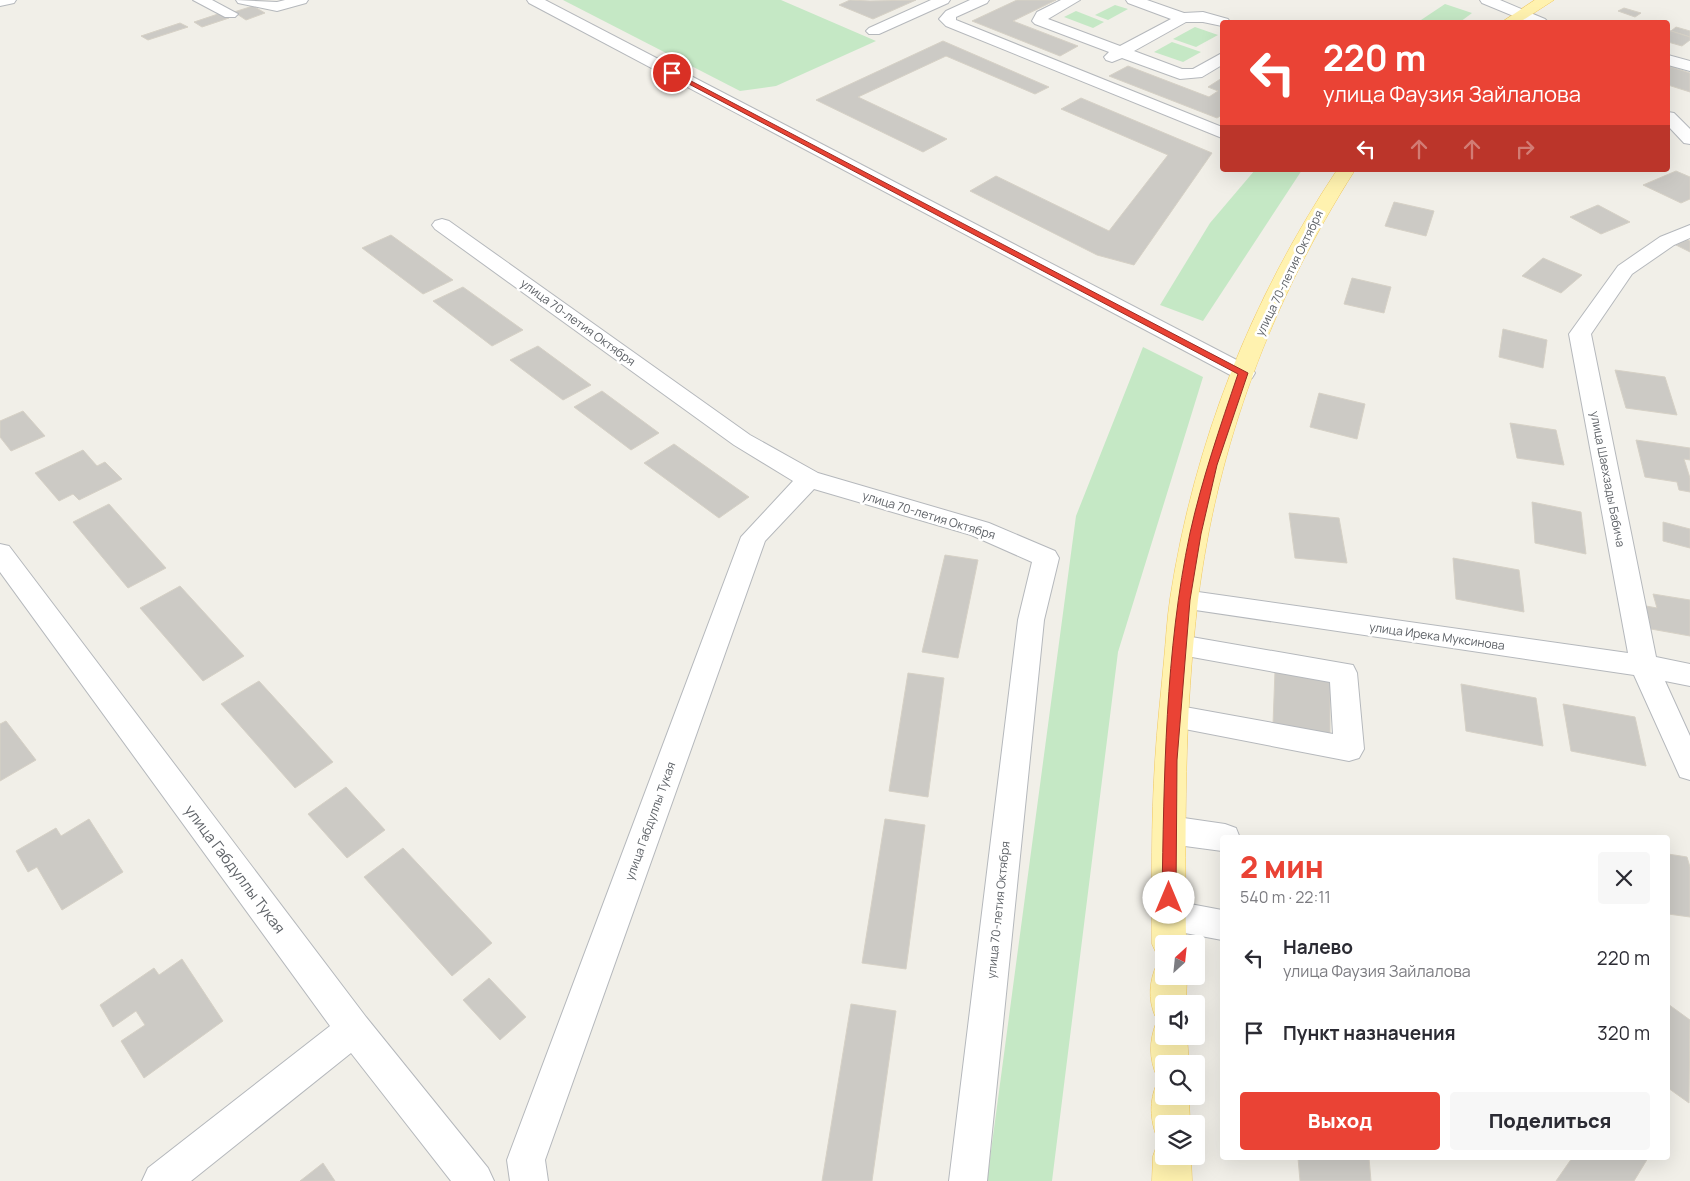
<!DOCTYPE html>
<html lang="ru">
<meta charset="utf-8">
<style>
:root{--surface:#fff;--page:#f7f7f7;--text:#2b2b33;--muted:#7c7c81;--accent:#ea4335}
body{margin:0;font-family:Manrope,sans-serif;background:var(--page);color:var(--text);height:100vh;display:flex;flex-direction:column;font-size:19px;white-space:nowrap}
*{box-sizing:border-box;margin:0}
p{font-size:16px;color:var(--muted)}
.icon{flex:none;width:28px;height:28px;fill:none;stroke:currentColor;stroke-width:2;stroke-linecap:round;stroke-linejoin:round}
.map{position:relative;flex:1;overflow:hidden}
.side{position:absolute;left:1220px;top:835px;width:450px;height:325px;display:flex;flex-direction:column;background:var(--surface);border-radius:5px;box-shadow:0 5px 20px #0002}
.side>*{flex:none}
.banner{position:absolute;left:1220px;top:20px;width:450px;height:152px;border-radius:5px;box-shadow:0 5px 20px #0002;background:#ea4335;color:#fff;overflow:hidden}
.needle{width:32px;rotate:27deg}
.controls{position:absolute;left:1155px;top:935px;display:grid;gap:10px}
.controls a{display:grid;place-items:center;width:50px;height:50px;border-radius:5px;background:var(--surface);box-shadow:0 5px 20px #0002;font-size:25px}
.pin{position:absolute;display:grid;place-items:center;width:42px;height:42px;color:#fff;margin:-21px;border:2px solid #fff;border-radius:50%;box-shadow:0 1px 5px #0007}
.me{position:absolute;width:55px;margin:-28px;rotate:0deg;stroke-linejoin:round;filter:drop-shadow(0 0 4px #0008)}
.turn{display:flex;align-items:center;gap:18px;height:105px;padding:0 20px;font-size:22px}
.turn .icon{width:65px;height:65px;stroke-width:2.5}
.turn b{display:block;font-size:35px;line-height:42px}
.lanes{display:flex;align-items:center;height:48px;padding:0 20px;background:#0003;justify-content:center;gap:25px;direction:ltr}
.lanes .off{opacity:.35}
.round{display:grid;place-items:center;flex:none;width:52px;height:52px;border-radius:5px;background:var(--page)}
.head{display:flex;align-items:center;justify-content:space-between;height:85px;padding:0 20px}
h1{font-size:30px;font-weight:800;line-height:38px;color:var(--accent)}
.primary-button{display:flex;gap:10px;margin-top:auto;padding:10px 20px}
.primary-button a{flex:1;height:58px;border-radius:5px;background:var(--accent);color:#fff;font-size:20px;font-weight:800;line-height:58px;text-align:center}
.primary-button a+a{background:var(--page);color:var(--text)}
ul{padding:0;list-style:none}
li{display:flex;align-items:center;gap:15px;height:75px;padding:0 20px}
li div{flex:1}
li b{display:block;font-size:19px}
li em{font-style:normal}
.map>svg:first-child{display:block}
.green{fill:#c5e8c5}
.building{fill:#cccac5;stroke:#d6d1c6}
.lines{fill:none;stroke-linecap:round;stroke-linejoin:round}
.minor-casing{stroke:#b5b8bc;stroke-width:2}
.major-casing{stroke:#f2c960;stroke-width:1}
.minor{fill:#fff;fill-rule:evenodd}
.major{fill:#fff2af;fill-rule:evenodd}
.route{fill:#ea4335;stroke:#982c22}
.labels{text-anchor:middle;dominant-baseline:central;stroke-width:5;stroke-linejoin:round;paint-order:stroke}
.street-label{font-size:12px;fill:#5f6368;stroke:#fff}
.near-street-label{font-size:15px;fill:#5f6368;stroke:#fff}
</style>
<div class="map">
<svg width="1690" height="1181" viewBox="0 0 1690 1181">
<rect width="100%" height="100%" fill="#f1efe8"/>
<g class="green">
<path d="M 563,0 L 781,0 L 876,41 L 776,86 L 740,91 Z"/>
<path d="M 1445,4 L 1472,13 L 1460,22 L 1418,22 Z"/>
<path d="M 1115,5 L 1128,9 L 1108,20 L 1095,15 Z"/>
<path d="M 1076,11 L 1104,22 L 1093,28 L 1064,17 Z"/>
<path d="M 1195,27 L 1218,35 L 1196,47 L 1173,39 Z"/>
<path d="M 1172,42 L 1201,52 L 1183,62 L 1154,52 Z"/>
<path d="M 1255,170 L 1302,170 L 1203,321 L 1160,305 L 1210,223 Z"/>
<path d="M 1143,347 L 1203,377 L 1118,652 L 1052,1181 L 987,1181 L 1076,516 Z"/>
</g>
<g class="building">
<path d="M 850,0 L 870,1 L 916,0 L 873,19 L 839,5 Z"/>
<path d="M 1017,0 L 1056,0 L 1013,21 L 1078,46 L 1060,56 L 972,21 Z"/>
<path d="M 253,6 L 265,13 L 246,20 L 234,12 Z"/>
<path d="M 1624,8 L 1641,13 L 1635,17 L 1618,11 Z"/>
<path d="M 221,13 L 229,18 L 202,27 L 194,22 Z"/>
<path d="M 180,23 L 188,27 L 148,40 L 141,36 Z"/>
<path d="M 1676,27 L 1690,31 L 1690,37 L 1671,31 Z"/>
<path d="M 1668,30 L 1690,37 L 1690,40 L 1682,46 L 1668,42 Z"/>
<path d="M 943,41 L 1049,87 L 1035,94 L 946,56 L 858,97 L 947,139 L 923,152 L 816,100 Z"/>
<path d="M 1128,66 L 1209,97 L 1218,91 L 1208,87 L 1222,78 L 1222,115 L 1217,118 L 1109,76 Z"/>
<path d="M 1668,66 L 1690,73 L 1690,92 L 1668,85 Z"/>
<path d="M 1081,98 L 1212,153 L 1134,265 L 1097,255 L 970,191 L 996,176 L 1109,231 L 1168,155 L 1061,109 Z"/>
<path d="M 1676,171 L 1690,177 L 1690,199 L 1681,203 L 1643,185 Z"/>
<path d="M 1394,202 L 1434,211 L 1426,236 L 1385,226 Z"/>
<path d="M 1598,205 L 1630,222 L 1601,234 L 1570,217 Z"/>
<path d="M 391,235 L 453,280 L 423,294 L 362,248 Z"/>
<path d="M 1687,240 L 1690,241 L 1690,252 L 1676,245 Z"/>
<path d="M 1543,258 L 1582,275 L 1561,293 L 1522,276 Z"/>
<path d="M 1352,278 L 1391,287 L 1384,313 L 1344,304 Z"/>
<path d="M 463,287 L 523,330 L 492,346 L 433,301 Z"/>
<path d="M 1503,329 L 1547,340 L 1543,368 L 1499,357 Z"/>
<path d="M 538,346 L 591,385 L 563,400 L 510,360 Z"/>
<path d="M 1615,370 L 1665,377 L 1677,415 L 1626,408 Z"/>
<path d="M 602,391 L 659,433 L 631,450 L 574,407 Z"/>
<path d="M 1319,393 L 1365,404 L 1357,439 L 1310,427 Z"/>
<path d="M 23,411 L 45,436 L 11,451 L 0,437 L 0,421 Z"/>
<path d="M 1510,423 L 1556,430 L 1564,465 L 1517,458 Z"/>
<path d="M 1636,440 L 1690,448 L 1690,460 L 1684,459 L 1690,478 L 1690,492 L 1679,490 L 1677,482 L 1645,477 Z"/>
<path d="M 674,444 L 749,497 L 719,518 L 644,463 Z"/>
<path d="M 83,450 L 97,466 L 105,462 L 122,479 L 79,500 L 73,494 L 59,501 L 35,473 Z"/>
<path d="M 1532,502 L 1581,512 L 1586,554 L 1535,543 Z"/>
<path d="M 109,504 L 166,568 L 128,588 L 73,522 Z"/>
<path d="M 1289,513 L 1339,518 L 1347,563 L 1295,558 Z"/>
<path d="M 1663,522 L 1690,529 L 1690,548 L 1663,541 Z"/>
<path d="M 945,555 L 978,560 L 958,658 L 922,652 Z"/>
<path d="M 1453,558 L 1519,570 L 1524,612 L 1456,599 Z"/>
<path d="M 180,586 L 244,656 L 203,681 L 140,608 Z"/>
<path d="M 1653,594 L 1690,600 L 1690,636 L 1651,629 L 1646,606 L 1657,608 Z"/>
<path d="M 1275,671 L 1330,682 L 1330,735 L 1273,724 Z"/>
<path d="M 908,673 L 944,678 L 928,797 L 889,791 Z"/>
<path d="M 259,681 L 333,762 L 295,788 L 221,704 Z"/>
<path d="M 1461,684 L 1536,698 L 1543,746 L 1466,731 Z"/>
<path d="M 1563,704 L 1635,717 L 1646,766 L 1571,751 Z"/>
<path d="M 6,721 L 36,760 L 0,781 L 0,724 Z"/>
<path d="M 346,787 L 385,830 L 347,858 L 308,814 Z"/>
<path d="M 89,819 L 123,872 L 62,910 L 37,867 L 28,872 L 16,851 L 56,828 L 61,836 Z"/>
<path d="M 885,819 L 925,825 L 906,969 L 862,963 Z"/>
<path d="M 403,848 L 492,943 L 452,976 L 364,877 Z"/>
<path d="M 1668,854 L 1687,857 L 1690,867 L 1690,917 L 1668,914 Z"/>
<path d="M 182,959 L 223,1021 L 144,1078 L 121,1041 L 145,1025 L 136,1011 L 113,1027 L 100,1005 L 154,968 L 159,975 Z"/>
<path d="M 489,978 L 526,1017 L 500,1040 L 463,1000 Z"/>
<path d="M 851,1004 L 896,1011 L 872,1181 L 822,1181 Z"/>
<path d="M 1668,1004 L 1690,1020 L 1689,1103 L 1668,1088 Z"/>
<path d="M 1298,1158 L 1369,1158 L 1371,1181 L 1300,1181 Z"/>
<path d="M 1572,1158 L 1648,1158 L 1634,1181 L 1556,1181 Z"/>
<path d="M 323,1163 L 335,1181 L 300,1181 Z"/>
</g>
<g class="lines">
<defs>
<g id="minor">
<path d="M 0,0 L 16,0 L 14,3 L 0,6 Z"/>
<path d="M 193,0 L 212,0 L 238,14 L 235,17 L 225,17 Z"/>
<path d="M 236,0 L 277,2 L 285,0 L 308,0 L 306,3 L 277,11 L 238,3 Z"/>
<path d="M 527,0 L 545,0 L 1252,368 L 1255,373 L 1252,378 L 1244,380 L 1236,378 L 529,3 Z"/>
<path d="M 931,0 L 950,0 L 948,3 L 879,34 L 869,34 L 866,31 L 869,28 Z"/>
<path d="M 970,0 L 989,0 L 987,3 L 956,17 L 956,20 L 1222,127 L 1222,138 L 946,26 L 939,19 L 946,11 Z"/>
<path d="M 1061,0 L 1080,0 L 1048,19 L 1120,46 L 1171,19 L 1128,3 L 1126,0 L 1147,0 L 1184,13 L 1203,12 L 1228,19 L 1230,22 L 1222,22 L 1222,26 L 1203,22 L 1186,22 L 1134,51 L 1182,69 L 1193,69 L 1222,53 L 1222,65 L 1202,77 L 1180,79 L 1122,58 L 1112,62 L 1106,60 L 1104,57 L 1109,52 L 1035,24 L 1032,21 L 1037,12 Z"/>
<path d="M 1480,0 L 1500,0 L 1545,19 L 1548,22 L 1528,22 L 1482,3 Z"/>
<path d="M 1668,55 L 1690,61 L 1690,71 L 1668,65 Z"/>
<path d="M 1668,112 L 1674,113 L 1690,129 L 1690,144 L 1684,143 L 1668,126 Z"/>
<path d="M 442,219 L 449,221 L 750,435 L 818,473 L 989,523 L 1055,551 L 1059,558 L 1044,620 L 987,1181 L 949,1181 L 1018,620 L 1032,562 L 971,535 L 814,489 L 765,541 L 545,1160 L 548,1181 L 510,1181 L 507,1160 L 741,537 L 793,481 L 734,445 L 435,229 L 432,225 L 435,221 Z"/>
<path d="M 1690,225 L 1690,238 L 1674,245 L 1632,274 L 1591,334 L 1656,657 L 1690,664 L 1690,686 L 1665,681 L 1690,736 L 1690,780 L 1680,777 L 1634,675 L 1175,607 L 1171,600 L 1175,593 L 1184,590 L 1628,653 L 1569,334 L 1618,266 L 1660,237 Z"/>
<path d="M 0,544 L 9,546 L 366,1017 L 488,1168 L 494,1181 L 451,1181 L 351,1053 L 191,1181 L 142,1181 L 148,1168 L 330,1026 L 0,572 Z"/>
<path d="M 1180,635 L 1353,665 L 1357,673 L 1364,749 L 1359,758 L 1349,761 L 1164,725 L 1160,717 L 1164,709 L 1174,705 L 1333,734 L 1330,682 L 1170,653 L 1166,646 L 1170,639 Z"/>
<path d="M 1170,816 L 1225,824 L 1236,828 L 1240,838 L 1222,838 L 1222,851 L 1170,844 L 1159,840 L 1155,830 L 1159,820 Z"/>
<path d="M 1169,900 L 1222,910 L 1222,940 L 1169,930 L 1157,926 L 1153,915 L 1157,904 Z"/>
</g>
<g id="major">
<path d="M 1535,0 L 1554,0 L 1520,22 L 1502,22 Z"/>
<path d="M 1337,170 L 1355,170 C 1272,300 1217,445 1198,600 C 1184,714 1185,829 1186,944 L 1164,944 L 1164,958 L 1157,955 L 1152,944 C 1152,883 1151,822 1155,761 C 1157,727 1161,693 1164,660 C 1166,639 1167,619 1170,599 C 1194,443 1250,301 1337,170 Z"/>
<path d="M 1164,961 L 1164,976 L 1187,976 L 1186,1004 L 1164,1004 L 1164,1020 L 1155,1016 C 1148,999 1149,981 1157,964 Z"/>
<path d="M 1164,1020 L 1164,1036 L 1187,1036 L 1189,1064 L 1164,1064 L 1164,1096 L 1189,1096 L 1190,1124 L 1164,1124 L 1164,1156 L 1191,1156 L 1192,1181 L 1152,1181 L 1153,1156 L 1158,1142 L 1163,1140 L 1157,1138 C 1150,1119 1149,1101 1157,1083 L 1163,1080 L 1157,1077 C 1149,1059 1149,1041 1156,1023 Z"/>
</g>
</defs>
<use href="#minor" class="minor-casing"/>
<use href="#major" class="major-casing"/>
<use href="#minor" class="minor"/>
<use href="#major" class="major"/>
</g>
<path class="route" d="M 672,71 L 1248,373 L 1217,465 L 1201,534 L 1190,600 L 1177,760 L 1176,898 L 1174,902 L 1169,904 L 1164,902 L 1162,898 C 1164,778 1165,651 1190,533 C 1202,479 1220,427 1238,374 L 670,74 Z"/>
<g class="labels">
<g class="street-label">
<text transform="translate(1289 273) rotate(-64)">улица 70-летия Октября</text>
<text transform="translate(578 322) rotate(36)">улица 70-летия Октября</text>
<text transform="translate(1608 479) rotate(79)">улица Шаехзады Бабича</text>
<text transform="translate(929 515) rotate(17)">улица 70-летия Октября</text>
<text transform="translate(1437 636) rotate(8)">улица Ирека Муксинова</text>
<text transform="translate(650 821) rotate(-70)">улица Габдуллы Тукая</text>
<text transform="translate(998 910) rotate(-84)">улица 70-летия Октября</text>
</g>
<g class="near-street-label">
<text transform="translate(235 869) rotate(53)">улица Габдуллы Тукая</text>
</g>
</g>
</svg>
<div class="controls">
<a><svg class="needle" viewBox="-14 -14 28 28"><path d="M0-13l5 13h-10z" fill="#e53935"/><path d="M0 13l5-13h-10z" fill="#7c7c81"/></svg></a>
<a><svg class="icon" aria-label="sound" viewBox="0 0 24 24"><path d="M4 9h4l5-4v14l-5-4H4zM17 9q2 3 0 6"/></svg></a>
<a><svg class="icon" aria-label="search" viewBox="0 0 24 24"><circle cx="10" cy="10" r="6"/><path d="M15 15l6 6"/></svg></a>
<a><svg class="icon" aria-label="layers" viewBox="0 0 24 24"><path d="M12 4l9 5-9 5-9-5zM3 14l9 5 9-5"/></svg></a>
</div>
<div class="pin" style="left:672px;top:73px;background:#d93025"><svg class="icon" aria-label="arrive" viewBox="0 0 24 24"><path d="M6 21V4h12l-3 4 3 4H6"/></svg></div>
<svg class="me" style="left:1169px;top:898px" viewBox="-20 -20 40 40"><circle r="19" fill="#fff"/><path d="M0-13L10 11 0 6-10 11z" fill="#ea4335"/></svg>
<div class="banner">
<div class="turn"><svg class="icon" aria-label="left" viewBox="0 0 24 24"><path d="M17 20v-9H6M10 6l-5 5 5 5"/></svg><div><b>220 m</b>улица Фаузия Зайлалова</div></div>
<div class="lanes"><svg class="icon" aria-label="left" viewBox="0 0 24 24"><path d="M17 20v-9H6M10 6l-5 5 5 5"/></svg><svg class="icon off" aria-label="ahead" viewBox="0 0 24 24"><path d="M12 20V5M6 11l6-6 6 6"/></svg><svg class="icon off" aria-label="ahead" viewBox="0 0 24 24"><path d="M12 20V5M6 11l6-6 6 6"/></svg><svg class="icon off" aria-label="right" viewBox="0 0 24 24"><path d="M7 20v-9h11M14 6l5 5-5 5"/></svg></div>
</div>
<section class="side">
<div class="head"><div><h1>2 мин</h1><p>540 m · 22:11</p></div><a class="round"><svg class="icon" aria-label="close" viewBox="0 0 24 24"><path d="M6 6l12 12M18 6L6 18"/></svg></a></div>
<ul>
<li><svg class="icon" aria-label="left" viewBox="0 0 24 24"><path d="M17 20v-9H6M10 6l-5 5 5 5"/></svg><div><b>Налево</b><p>улица Фаузия Зайлалова</p></div><em>220 m</em></li>
<li><svg class="icon" aria-label="arrive" viewBox="0 0 24 24"><path d="M6 21V4h12l-3 4 3 4H6"/></svg><div><b>Пункт назначения</b></div><em>320 m</em></li>
</ul>
<div class="primary-button"><a>Выход</a><a>Поделиться</a></div>
</section>
</div>
